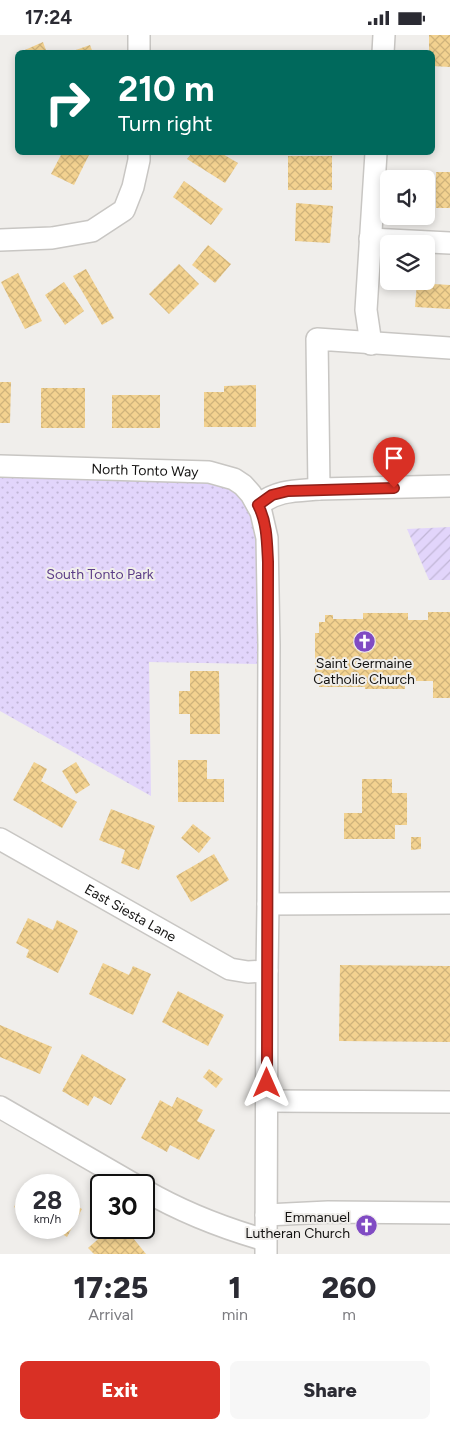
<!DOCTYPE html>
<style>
:root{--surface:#fff;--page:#f7f7f7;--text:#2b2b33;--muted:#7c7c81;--accent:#d93025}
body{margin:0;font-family:Figtree,sans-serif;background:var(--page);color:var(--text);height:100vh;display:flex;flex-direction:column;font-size:19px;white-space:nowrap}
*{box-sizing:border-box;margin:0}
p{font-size:16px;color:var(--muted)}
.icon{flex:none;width:28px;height:28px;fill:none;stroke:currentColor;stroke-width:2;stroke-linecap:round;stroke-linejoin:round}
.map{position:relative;height:1219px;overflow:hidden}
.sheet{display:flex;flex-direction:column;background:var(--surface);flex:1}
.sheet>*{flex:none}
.banner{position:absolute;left:15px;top:15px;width:420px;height:105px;border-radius:8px;box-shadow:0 2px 8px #0003;background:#00695c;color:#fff;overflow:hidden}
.controls{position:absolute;left:380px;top:135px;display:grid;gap:10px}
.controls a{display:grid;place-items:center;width:55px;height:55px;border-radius:8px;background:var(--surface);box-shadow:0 2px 8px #0003;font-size:25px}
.speed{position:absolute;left:15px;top:1139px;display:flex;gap:10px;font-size:25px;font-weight:700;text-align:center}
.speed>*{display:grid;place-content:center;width:65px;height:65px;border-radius:50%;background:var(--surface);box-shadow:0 2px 8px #0003;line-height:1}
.speed small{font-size:12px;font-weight:400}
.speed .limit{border:2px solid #111;border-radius:8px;background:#fff;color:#111}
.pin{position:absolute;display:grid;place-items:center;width:42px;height:42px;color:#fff;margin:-51px -21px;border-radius:50% 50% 50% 0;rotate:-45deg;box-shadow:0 0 5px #0007}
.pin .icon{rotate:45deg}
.me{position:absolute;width:55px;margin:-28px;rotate:0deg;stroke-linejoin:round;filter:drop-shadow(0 0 4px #0008)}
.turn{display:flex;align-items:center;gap:18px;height:105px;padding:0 20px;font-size:22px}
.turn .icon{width:65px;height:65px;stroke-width:2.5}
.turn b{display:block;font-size:35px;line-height:42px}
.eta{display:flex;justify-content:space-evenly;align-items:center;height:85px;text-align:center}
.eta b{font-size:30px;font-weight:800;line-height:35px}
.primary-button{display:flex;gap:10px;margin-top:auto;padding:10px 20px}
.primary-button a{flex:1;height:58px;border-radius:8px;background:var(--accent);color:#fff;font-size:20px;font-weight:800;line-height:58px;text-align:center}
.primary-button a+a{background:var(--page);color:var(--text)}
.status{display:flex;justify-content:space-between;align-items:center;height:35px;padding:0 25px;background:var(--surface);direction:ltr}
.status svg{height:14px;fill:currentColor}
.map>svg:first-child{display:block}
.park{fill:url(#park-dots)}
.garden{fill:url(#garden-furrows)}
.building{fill:url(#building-cross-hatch)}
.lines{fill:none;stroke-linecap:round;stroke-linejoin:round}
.minor-casing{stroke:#c8c6c3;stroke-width:24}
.minor{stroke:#fff;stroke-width:21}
.route-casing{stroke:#8d1f18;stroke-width:12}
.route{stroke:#d93025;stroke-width:9}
.labels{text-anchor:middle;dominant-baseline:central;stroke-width:4;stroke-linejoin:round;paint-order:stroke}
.street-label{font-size:14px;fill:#131211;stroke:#f0eeeb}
.park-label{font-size:14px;fill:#5c3d87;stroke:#f0eeeb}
.poi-label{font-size:14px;fill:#131211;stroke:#f0eeeb}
</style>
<div class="status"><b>17:24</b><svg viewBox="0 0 49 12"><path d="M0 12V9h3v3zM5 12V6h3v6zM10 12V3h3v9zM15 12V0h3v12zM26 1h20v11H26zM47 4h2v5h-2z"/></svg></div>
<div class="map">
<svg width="450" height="1219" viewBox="0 0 450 1219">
<defs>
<pattern id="park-dots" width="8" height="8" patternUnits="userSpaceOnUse" patternTransform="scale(1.25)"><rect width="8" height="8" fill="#e2d5fb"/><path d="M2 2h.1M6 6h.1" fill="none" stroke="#c1b6d6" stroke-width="1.8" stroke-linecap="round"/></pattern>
<pattern id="garden-furrows" width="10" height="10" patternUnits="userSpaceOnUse" patternTransform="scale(1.25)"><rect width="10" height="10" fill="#e2d5fb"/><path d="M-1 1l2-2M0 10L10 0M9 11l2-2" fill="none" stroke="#c1b6d6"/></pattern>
<pattern id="building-cross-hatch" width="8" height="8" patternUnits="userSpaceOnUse" patternTransform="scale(1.25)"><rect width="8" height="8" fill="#f3d290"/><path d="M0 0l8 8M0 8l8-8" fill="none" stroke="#cfb37b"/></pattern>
</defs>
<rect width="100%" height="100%" fill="#f0eeeb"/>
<path class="park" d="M 0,437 L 219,446 L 241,460 L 257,490 L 258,629 L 149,627 L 151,761 L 0,676 Z"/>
<path class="garden" d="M 450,492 L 450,545 L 429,545 L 407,494 Z"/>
<g class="building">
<path d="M 429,0 L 450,0 L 450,32 L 432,31 L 432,18 L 429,18 Z"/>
<path d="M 43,7 L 47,18 L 18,18 Z"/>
<path d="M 90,10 L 93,18 L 70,18 L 70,17 Z"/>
<path d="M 62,118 L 90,118 L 74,150 L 51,139 Z"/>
<path d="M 192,118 L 221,118 L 238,128 L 225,148 L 187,124 Z"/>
<rect x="288" y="121" width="44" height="34"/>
<rect x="436" y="137" width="14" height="36"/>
<path d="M 184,146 L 223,174 L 211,190 L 173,162 Z"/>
<path d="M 296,168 L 333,171 L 330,208 L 295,206 Z"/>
<path d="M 208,210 L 231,229 L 215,248 L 192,230 Z"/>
<path d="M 179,229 L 199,249 L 169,279 L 149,259 Z"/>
<path d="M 86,234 L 114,283 L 102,290 L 73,241 Z"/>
<path d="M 18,238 L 42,286 L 25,294 L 1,247 Z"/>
<path d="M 64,247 L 84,276 L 65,290 L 45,260 Z"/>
<path d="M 417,248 L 450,250 L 450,274 L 415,272 Z"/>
<path d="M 0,347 L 11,347 L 10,388 L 0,388 Z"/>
<path d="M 256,350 L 256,392 L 204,392 L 204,357 L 224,357 L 224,351 Z"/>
<rect x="41" y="353" width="44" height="40"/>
<rect x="112" y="360" width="48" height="33"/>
<path d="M 428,577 L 450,577 L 450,663 L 433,663 L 433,646 L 405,646 L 405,654 L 365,654 L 365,652 L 319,652 L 319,639 L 315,639 L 315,598 L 319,598 L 319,587 L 325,587 L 325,580 L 333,580 L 333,584 L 363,584 L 363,578 L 408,578 L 408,585 L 428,585 Z"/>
<path d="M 190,636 L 219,636 L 220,699 L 190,699 L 190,679 L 179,679 L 179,656 L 190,656 Z"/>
<path d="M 178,725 L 207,725 L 207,744 L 224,744 L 224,767 L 178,767 Z"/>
<path d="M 34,727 L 47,734 L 41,746 L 77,767 L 62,793 L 13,765 Z"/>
<path d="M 76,727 L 90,750 L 76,759 L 62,736 Z"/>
<path d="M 362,744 L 392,744 L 392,758 L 407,758 L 407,790 L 395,790 L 395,804 L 344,804 L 344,778 L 362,778 Z"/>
<path d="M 111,774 L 155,791 L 139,835 L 121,828 L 125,815 L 99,805 Z"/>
<path d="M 193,789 L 211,803 L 199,818 L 181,803 Z"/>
<path d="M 411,802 L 421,802 L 421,814 L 411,815 Z"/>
<path d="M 214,819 L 229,845 L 191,867 L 176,841 Z"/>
<path d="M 28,883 L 53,895 L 57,885 L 78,896 L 58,938 L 26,922 L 29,915 L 16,908 Z"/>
<path d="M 103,928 L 129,940 L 133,931 L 151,939 L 133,980 L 89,959 Z"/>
<path d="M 340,930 L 450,931 L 450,1007 L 339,1006 Z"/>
<path d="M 178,956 L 224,980 L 208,1011 L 162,987 Z"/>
<path d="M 0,990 L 52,1012 L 40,1039 L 0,1022 Z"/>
<path d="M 82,1019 L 126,1044 L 111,1070 L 94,1061 L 88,1071 L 62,1056 Z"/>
<path d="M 209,1034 L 223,1044 L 216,1053 L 203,1042 Z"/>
<path d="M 177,1062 L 203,1075 L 197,1086 L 215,1095 L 199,1125 L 170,1110 L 167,1117 L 141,1103 L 160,1065 L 172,1072 Z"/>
<path d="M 48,1142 L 61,1150 L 43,1150 Z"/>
<path d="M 26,1150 L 26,1179 L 14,1172 Z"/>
<path d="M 69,1167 L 82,1174 L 67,1202 L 51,1192 L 69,1192 Z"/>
<path d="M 112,1192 L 124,1192 L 146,1219 L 94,1219 L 88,1213 Z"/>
</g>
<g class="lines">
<defs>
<g id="minor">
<path d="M 139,0 L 139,18"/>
<path d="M 383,18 L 384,0"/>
<path d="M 370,204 L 450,208"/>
<path d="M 0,205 L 52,203 L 92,196 L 124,175 L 133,152 L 139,125 L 139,118"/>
<path d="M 371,309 L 366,275 L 376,118"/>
<path d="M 450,313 L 317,304 L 319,454 L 450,451"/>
<path id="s1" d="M 0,431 L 209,437 L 234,444 L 243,450 L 251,459 L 261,477 L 267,503 L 269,610 L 268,869 L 267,936 L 266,1219"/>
<path d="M 258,470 C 278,455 294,456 319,454"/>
<path id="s2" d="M 0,804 L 230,934 L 248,937 L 267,936"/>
<path d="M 268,869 L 450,868"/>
<path d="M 267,1066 L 450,1067"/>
<path d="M 0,1072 L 135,1150"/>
<path d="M 144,1155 C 182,1177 223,1193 265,1205"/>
<path d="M 266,1180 L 328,1177 L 450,1178"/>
</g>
</defs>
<use href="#minor" class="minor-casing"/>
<use href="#minor" class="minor"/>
</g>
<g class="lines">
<defs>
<path id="route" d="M 267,1048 L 268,527 C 267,507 267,487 258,470 L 272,460 L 288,456 L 394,453"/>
</defs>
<use href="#route" class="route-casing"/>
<use href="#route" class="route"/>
</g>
<defs>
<symbol id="church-disc" viewBox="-11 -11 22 22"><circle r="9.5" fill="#804bc3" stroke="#f0eeeb"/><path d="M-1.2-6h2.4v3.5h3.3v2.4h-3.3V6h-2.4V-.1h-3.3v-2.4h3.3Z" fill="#fff"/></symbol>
</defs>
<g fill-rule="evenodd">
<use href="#church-disc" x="352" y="594" width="25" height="25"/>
<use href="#church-disc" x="354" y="1178" width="25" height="25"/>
</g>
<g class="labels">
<g class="street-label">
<text stroke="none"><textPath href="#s1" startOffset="145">North Tonto Way</textPath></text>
<text stroke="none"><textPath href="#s2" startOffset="150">East Siesta Lane</textPath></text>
</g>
<g class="park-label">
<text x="100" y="539">South Tonto Park</text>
</g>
<g class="poi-label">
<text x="364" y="628">Saint Germaine<tspan x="364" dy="16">Catholic Church</tspan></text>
<text x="350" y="1182" text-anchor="end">Emmanuel<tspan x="350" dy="16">Lutheran Church</tspan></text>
</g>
</g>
</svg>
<div class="controls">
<a><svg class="icon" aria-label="sound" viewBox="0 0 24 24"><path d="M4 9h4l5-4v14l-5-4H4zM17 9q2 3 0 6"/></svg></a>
<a><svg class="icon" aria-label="layers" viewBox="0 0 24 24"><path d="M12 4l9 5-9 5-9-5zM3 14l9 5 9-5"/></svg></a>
</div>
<div class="speed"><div>28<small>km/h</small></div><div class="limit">30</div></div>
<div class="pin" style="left:394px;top:453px;background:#d93025"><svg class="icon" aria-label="arrive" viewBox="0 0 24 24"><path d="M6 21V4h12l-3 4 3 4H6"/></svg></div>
<svg class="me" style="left:267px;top:1048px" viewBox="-20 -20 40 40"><path d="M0-17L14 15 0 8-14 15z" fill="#d93025" stroke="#fff" stroke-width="4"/></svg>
<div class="banner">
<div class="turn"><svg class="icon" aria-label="right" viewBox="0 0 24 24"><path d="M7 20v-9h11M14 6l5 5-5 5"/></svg><div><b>210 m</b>Turn right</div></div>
</div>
</div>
<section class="sheet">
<div class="eta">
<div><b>17:25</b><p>Arrival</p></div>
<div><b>1</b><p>min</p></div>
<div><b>260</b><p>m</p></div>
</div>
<div class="primary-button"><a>Exit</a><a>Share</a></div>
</section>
